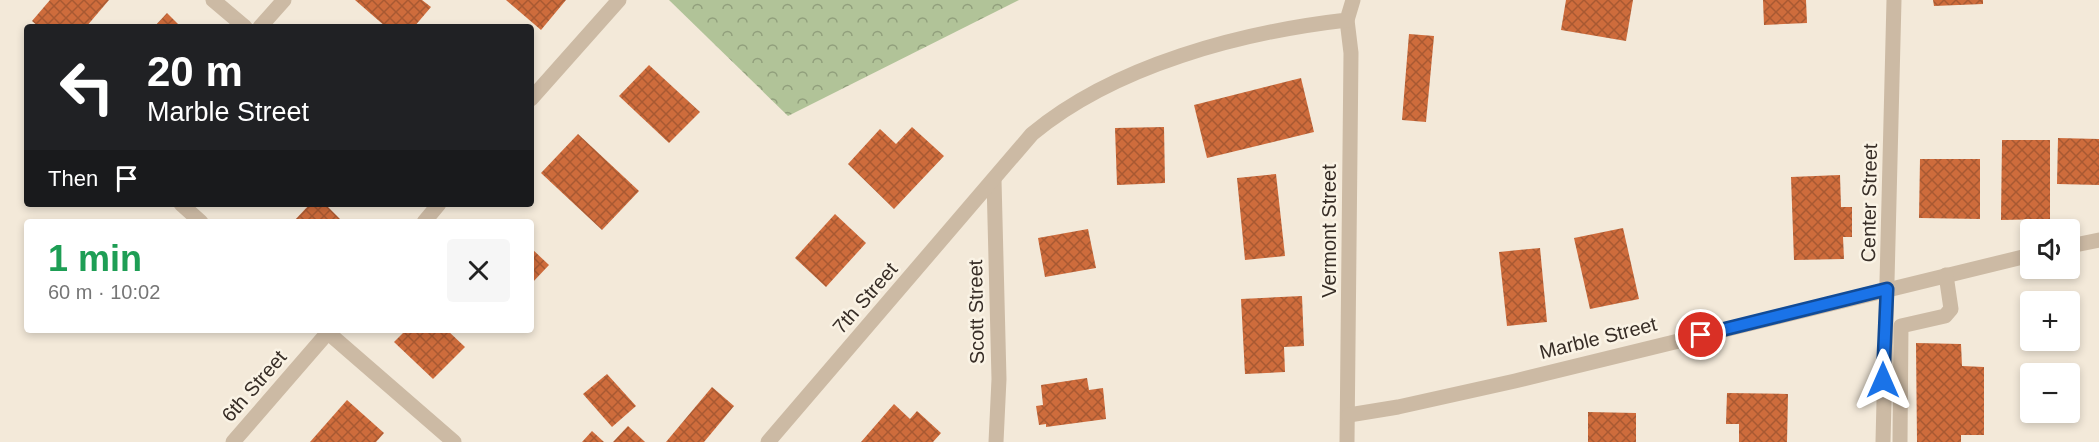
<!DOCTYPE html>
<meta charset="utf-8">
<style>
:root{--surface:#fff;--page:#f6f6f6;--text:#222;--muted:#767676}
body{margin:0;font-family:Helvetica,sans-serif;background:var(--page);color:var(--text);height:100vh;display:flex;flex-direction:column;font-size:22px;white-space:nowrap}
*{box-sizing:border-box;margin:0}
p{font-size:20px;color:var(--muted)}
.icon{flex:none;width:33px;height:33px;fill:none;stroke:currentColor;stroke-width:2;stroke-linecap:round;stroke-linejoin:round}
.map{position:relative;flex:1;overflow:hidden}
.sheet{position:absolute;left:24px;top:219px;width:510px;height:114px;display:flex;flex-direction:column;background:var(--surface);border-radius:6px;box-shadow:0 3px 9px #0003}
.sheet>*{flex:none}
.banner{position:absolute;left:24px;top:24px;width:510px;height:183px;border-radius:6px;box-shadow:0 3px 9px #0003;background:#202124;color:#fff;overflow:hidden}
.tools{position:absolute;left:2020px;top:219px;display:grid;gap:12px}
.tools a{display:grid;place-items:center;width:60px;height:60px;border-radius:6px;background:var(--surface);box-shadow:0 3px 9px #0003;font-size:30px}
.pin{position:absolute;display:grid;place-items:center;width:51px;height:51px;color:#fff;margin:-26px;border:3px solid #fff;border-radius:50%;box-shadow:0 2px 6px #0007}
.me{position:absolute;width:66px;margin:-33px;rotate:0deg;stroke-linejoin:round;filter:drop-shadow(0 0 4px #0008)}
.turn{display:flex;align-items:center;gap:21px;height:126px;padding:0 24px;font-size:27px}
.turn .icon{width:78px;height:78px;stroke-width:2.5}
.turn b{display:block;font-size:42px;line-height:51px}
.then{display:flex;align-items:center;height:57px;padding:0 24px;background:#0003;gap:12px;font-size:22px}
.round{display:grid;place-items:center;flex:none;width:63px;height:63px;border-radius:6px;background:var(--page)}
.head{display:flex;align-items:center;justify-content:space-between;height:102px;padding:0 24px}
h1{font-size:36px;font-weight:800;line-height:45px;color:#1e9e55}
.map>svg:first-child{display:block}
.forest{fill:url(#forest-crowns)}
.building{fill:url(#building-cross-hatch)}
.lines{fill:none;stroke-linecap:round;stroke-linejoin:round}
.minor{stroke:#ccbaa4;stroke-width:15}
.route-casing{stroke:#114b97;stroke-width:15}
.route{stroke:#1a73e8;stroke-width:10}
.labels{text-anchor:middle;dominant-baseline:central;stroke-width:5;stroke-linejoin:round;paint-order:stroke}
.street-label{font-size:20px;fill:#372d26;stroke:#faf3e5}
</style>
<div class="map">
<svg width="2099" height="442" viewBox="0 0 2099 442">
<defs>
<pattern id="forest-crowns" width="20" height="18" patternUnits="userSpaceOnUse" patternTransform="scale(1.5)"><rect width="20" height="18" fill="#b1c398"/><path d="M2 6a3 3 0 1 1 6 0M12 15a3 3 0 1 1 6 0" fill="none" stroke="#919f7c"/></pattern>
<pattern id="building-cross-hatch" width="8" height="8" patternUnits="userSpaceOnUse" patternTransform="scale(1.5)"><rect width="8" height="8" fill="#ce6c3c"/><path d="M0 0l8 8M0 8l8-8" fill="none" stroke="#a85932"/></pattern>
</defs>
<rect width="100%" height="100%" fill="#f3e9d9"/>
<path class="forest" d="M 669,0 L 1019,0 L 788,116 Z"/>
<g class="building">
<path d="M 50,0 L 109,0 L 86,27 L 39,27 L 32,21 Z"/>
<path d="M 355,0 L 422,0 L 431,7 L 414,27 L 386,27 Z"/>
<path d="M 506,0 L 566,0 L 541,30 Z"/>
<path d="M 1566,0 L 1633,0 L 1626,41 L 1561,30 Z"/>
<path d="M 1763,0 L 1806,0 L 1807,23 L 1764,25 Z"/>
<path d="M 1933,0 L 1983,0 L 1983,4 L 1934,6 Z"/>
<path d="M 167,13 L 181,27 L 154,27 Z"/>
<path d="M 1409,34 L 1434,36 L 1426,122 L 1402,120 Z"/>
<path d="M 649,65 L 700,112 L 669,143 L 619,96 Z"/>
<path d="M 1301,78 L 1314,132 L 1207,158 L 1194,105 Z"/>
<path d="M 912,127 L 944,156 L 894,209 L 848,164 L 880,129 L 896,144 Z"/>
<path d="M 1164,127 L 1165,183 L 1117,185 L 1115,128 Z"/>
<path d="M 578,134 L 639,191 L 602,230 L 541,173 Z"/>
<path d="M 2058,138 L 2099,139 L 2099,185 L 2057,184 Z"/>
<path d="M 2002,140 L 2050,140 L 2050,219 L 2001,220 Z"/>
<path d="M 1920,159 L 1980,159 L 1980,219 L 1919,218 Z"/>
<path d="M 1276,174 L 1285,256 L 1245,260 L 1237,178 Z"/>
<path d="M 1840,175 L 1841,207 L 1852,207 L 1852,237 L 1843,237 L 1844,259 L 1794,260 L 1791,177 Z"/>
<path d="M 310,204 L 325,204 L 343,222 L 293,222 Z"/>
<path d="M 835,214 L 866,243 L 826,287 L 795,258 Z"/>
<path d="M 1623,228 L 1639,299 L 1590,309 L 1574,238 Z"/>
<path d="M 1088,229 L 1096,268 L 1045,277 L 1038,238 Z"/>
<path d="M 531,248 L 549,265 L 531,284 Z"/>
<path d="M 1540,248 L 1547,322 L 1507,326 L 1499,252 Z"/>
<path d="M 1302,296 L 1304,346 L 1284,347 L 1285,372 L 1245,374 L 1241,299 Z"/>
<path d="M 406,330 L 447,330 L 465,347 L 433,379 L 394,342 Z"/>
<path d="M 1916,343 L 1961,344 L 1962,366 L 1984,367 L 1984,435 L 1961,435 L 1961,442 L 1917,442 Z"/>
<path d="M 607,374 L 636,406 L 612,427 L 583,394 Z"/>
<path d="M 1087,378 L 1089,390 L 1103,388 L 1106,419 L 1046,427 L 1046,424 L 1039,425 L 1036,406 L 1043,405 L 1041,385 Z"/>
<path d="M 712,387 L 734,406 L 704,442 L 666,442 Z"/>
<path d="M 1727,393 L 1788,394 L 1787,442 L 1739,442 L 1739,424 L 1726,424 Z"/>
<path d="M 347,400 L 384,433 L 376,442 L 310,442 Z"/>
<path d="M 894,404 L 910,419 L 917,411 L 941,433 L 933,442 L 861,442 Z"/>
<path d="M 1588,412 L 1636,413 L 1636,442 L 1588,442 Z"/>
<path d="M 628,426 L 645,442 L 613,442 Z"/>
<path d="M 592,431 L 604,442 L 582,442 Z"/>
</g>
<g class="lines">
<g class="minor">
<path d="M 213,0 L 245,27"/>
<path d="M 1347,20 L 1351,53 L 1347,442"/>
<path d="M 260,27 L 284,0"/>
<path d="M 531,99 L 619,0"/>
<path d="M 994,180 L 999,379 L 996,442"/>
<path d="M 181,204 L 201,222"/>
<path d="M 424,222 L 439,204"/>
<path d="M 2070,246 L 2099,240"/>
<path d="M 325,330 L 454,442"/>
<path d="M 1349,415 L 1398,407 L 1515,381 L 2031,255"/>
<path d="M 233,442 L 330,330"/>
<path d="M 768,442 L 1032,134 C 1115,65 1242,32 1347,20 L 1353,0"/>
<path d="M 1883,442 L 1894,0"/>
<path d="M 1900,442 L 1901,326 L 1945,316 L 1951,309 L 1946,275"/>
</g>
</g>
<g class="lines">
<defs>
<path id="route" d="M 1701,335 L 1887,289 L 1883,380"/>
</defs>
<use href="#route" class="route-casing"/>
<use href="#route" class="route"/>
</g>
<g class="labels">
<g class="street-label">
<text transform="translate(1869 203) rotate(-89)">Center Street</text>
<text transform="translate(1329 231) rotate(-90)">Vermont Street</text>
<text transform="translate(865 298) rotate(-49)">7th Street</text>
<text transform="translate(976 312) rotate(-91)">Scott Street</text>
<text transform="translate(1598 338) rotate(-14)">Marble Street</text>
<text transform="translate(254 386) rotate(-49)">6th Street</text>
</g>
</g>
</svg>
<div class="tools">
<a><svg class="icon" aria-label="sound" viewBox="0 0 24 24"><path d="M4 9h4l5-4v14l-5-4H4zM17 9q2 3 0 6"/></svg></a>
<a>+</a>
<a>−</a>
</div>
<div class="pin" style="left:1701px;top:335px;background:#d93025"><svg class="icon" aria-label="arrive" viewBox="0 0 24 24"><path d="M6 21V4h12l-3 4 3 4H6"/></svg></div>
<svg class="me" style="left:1883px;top:380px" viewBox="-20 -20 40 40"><path d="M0-17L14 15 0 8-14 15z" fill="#1a73e8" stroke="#fff" stroke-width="4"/></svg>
<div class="banner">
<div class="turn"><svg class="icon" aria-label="left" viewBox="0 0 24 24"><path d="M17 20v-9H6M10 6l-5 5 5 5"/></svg><div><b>20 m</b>Marble Street</div></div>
<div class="then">Then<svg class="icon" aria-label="arrive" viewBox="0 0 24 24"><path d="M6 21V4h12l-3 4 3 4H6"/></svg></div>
</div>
<section class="sheet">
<div class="head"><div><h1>1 min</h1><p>60 m · 10:02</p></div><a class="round"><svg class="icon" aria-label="close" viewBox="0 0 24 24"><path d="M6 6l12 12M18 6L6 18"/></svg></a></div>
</section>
</div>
